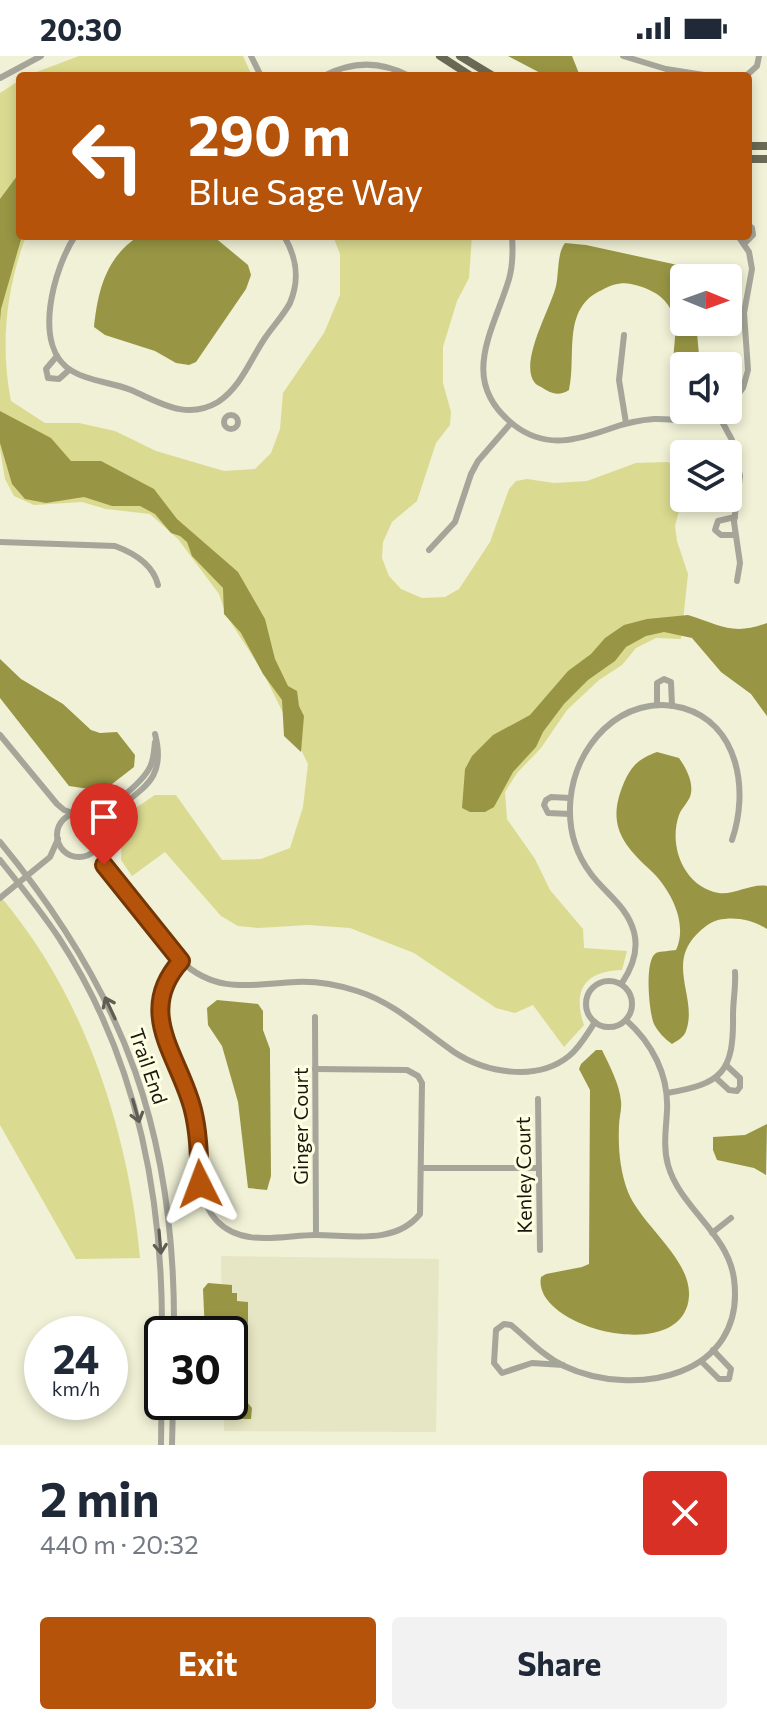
<!DOCTYPE html>
<meta charset="utf-8">
<style>
:root{--surface:#fff;--page:#f2f2f3;--text:#1f2937;--muted:#747a83;--accent:#b45309}
body{margin:0;font-family:Commissioner,sans-serif;background:var(--page);color:var(--text);height:100vh;display:flex;flex-direction:column;font-size:30px;white-space:nowrap}
*{box-sizing:border-box;margin:0}
p{font-size:26px;color:var(--muted)}
.icon{flex:none;width:44px;height:44px;fill:none;stroke:currentColor;stroke-width:2;stroke-linecap:round;stroke-linejoin:round}
.map{position:relative;height:1389px;overflow:hidden}
.side{display:flex;flex-direction:column;background:var(--surface);flex:1}
.side>*{flex:none}
.top-card{position:absolute;left:16px;top:16px;width:736px;height:168px;border-radius:8px;box-shadow:0 4px 12px #0003;background:#b45309;color:#fff;overflow:hidden}
.needle{width:52px;rotate:91deg}
.buttons{position:absolute;left:670px;top:208px;display:grid;gap:16px}
.buttons a{display:grid;place-items:center;width:72px;height:72px;border-radius:8px;background:var(--surface);box-shadow:0 4px 12px #0003;font-size:40px}
.speed{position:absolute;left:24px;top:1260px;display:flex;gap:16px;font-size:40px;font-weight:700;text-align:center}
.speed>*{display:grid;place-content:center;width:104px;height:104px;border-radius:50%;background:var(--surface);box-shadow:0 4px 12px #0003;line-height:1}
.speed small{font-size:20px;font-weight:400}
.speed .limit{border:4px solid #111;border-radius:12px;background:#fff;color:#111}
.pin{position:absolute;display:grid;place-items:center;width:68px;height:68px;color:#fff;margin:-82px -34px;border-radius:50% 50% 50% 0;rotate:-45deg;box-shadow:0 0 8px #0007}
.pin .icon{rotate:45deg}
.me{position:absolute;width:88px;margin:-44px;rotate:357deg;stroke-linejoin:round;filter:drop-shadow(0 0 6px #0008)}
.turn{display:flex;align-items:center;gap:28px;height:168px;padding:0 40px;font-size:36px}
.turn .icon{width:104px;height:104px;stroke-width:2.5}
.turn b{display:block;font-size:56px;line-height:68px}
.round{display:grid;place-items:center;flex:none;width:84px;height:84px;border-radius:8px;background:var(--page)}
.summary{display:flex;align-items:center;justify-content:space-between;height:136px;padding:0 40px}
h1{font-size:48px;font-weight:700;line-height:60px}
.button{display:flex;gap:16px;margin-top:auto;padding:16px 40px}
.button a{flex:1;height:92px;border-radius:8px;background:var(--accent);color:#fff;font-size:32px;font-weight:700;line-height:92px;text-align:center}
.button a+a{background:var(--page);color:var(--text)}
.status{display:flex;justify-content:space-between;align-items:center;height:56px;padding:0 40px;background:var(--surface);direction:ltr}
.status svg{height:22px;fill:currentColor}
.map>svg:first-child{display:block}
.built{fill:#e6e6c4}
.green{fill:#dbda91}
.water{fill:#989644}
.lines{fill:none;stroke-linecap:round;stroke-linejoin:round}
.minor{stroke:#a5a59a;stroke-width:6}
.major{stroke:#696955;stroke-width:8}
.oneway{stroke:#5e5e54}
.route-casing{stroke:#753606;stroke-width:20}
.route{stroke:#b45309;stroke-width:14}
.labels{text-anchor:middle;dominant-baseline:central;stroke-width:6;stroke-linejoin:round;paint-order:stroke}
.street-label{font-size:20px;fill:#17170e;stroke:#fefee3}
</style>
<div class="status"><b>20:30</b><svg viewBox="0 0 49 12"><path d="M0 12V9h3v3zM5 12V6h3v6zM10 12V3h3v9zM15 12V0h3v12zM26 1h20v11H26zM47 4h2v5h-2z"/></svg></div>
<div class="map">
<svg width="767" height="1389" viewBox="0 0 767 1389">
<rect width="100%" height="100%" fill="#f0f1d6"/>
<path class="built" d="M 221,1200 L 439,1203 L 436,1376 L 224,1375 L 224,1346 L 230,1346 L 230,1278 L 222,1278 Z"/>
<g class="green">
<path d="M 79,0 L 243,0 L 252,20 L 26,20 Z"/>
<path d="M 20,24 L 20,180 L 26,180 C 6,234 0,289 11,345 L 45,367 L 79,367 L 115,375 L 156,395 L 224,415 L 255,413 L 271,397 L 280,373 L 283,337 L 324,277 L 340,239 L 340,198 L 333,180 L 472,180 L 469,222 L 457,245 L 443,291 L 443,327 L 451,356 L 450,369 L 436,387 L 417,445 L 392,466 L 383,486 L 382,502 L 389,520 L 401,533 L 422,542 L 445,541 L 459,533 L 490,486 L 509,433 L 516,425 L 527,423 L 554,427 L 587,425 L 636,407 L 667,406 L 684,410 L 686,442 L 680,451 L 675,470 L 677,485 L 688,518 L 681,583 L 656,582 L 636,592 L 622,609 L 599,624 L 567,654 L 541,692 L 517,717 L 505,736 L 507,763 L 535,803 L 550,834 L 583,873 L 584,892 L 627,895 L 622,914 C 585,915 572,934 584,969 L 564,991 L 533,949 L 515,957 L 496,952 L 414,897 L 350,872 L 308,869 L 258,872 L 238,870 L 221,860 L 165,796 L 132,820 L 121,804 L 122,761 L 155,739 L 176,739 L 222,804 L 261,803 L 290,792 L 303,751 L 308,708 L 263,616 L 226,559 L 219,538 L 178,483 L 150,458 L 106,453 L 82,446 L 34,449 L 14,440 L 5,423 L 0,393 L 0,37 Z"/>
<path d="M 0,840 C 85,940 128,1074 140,1202 L 76,1203 L 0,1069 Z"/>
</g>
<g class="water">
<path d="M 508,0 L 572,0 L 580,20 L 546,20 Z"/>
<path d="M 20,116 L 20,180 L 22,180 L 1,253 L 0,265 L 0,143 Z"/>
<path d="M 139,180 L 213,180 L 248,209 L 251,219 L 246,233 L 196,306 L 189,309 L 176,307 L 155,295 L 105,279 L 94,271 C 98,234 106,201 139,180 Z"/>
<path d="M 565,187 L 586,189 L 696,213 L 700,222 L 684,222 L 684,266 L 696,266 L 700,310 L 684,310 L 684,317 L 677,314 C 667,299 684,273 668,249 C 660,237 645,231 631,228 C 621,226 611,229 602,234 C 561,252 577,300 569,334 C 561,339 555,339 546,334 C 545,333 535,328 535,327 C 518,307 551,252 556,230 C 559,217 557,197 565,187 Z"/>
<path d="M 0,355 L 51,382 L 71,405 L 101,405 L 154,433 L 177,463 L 238,516 L 265,563 L 275,603 L 288,630 L 297,635 L 299,650 L 304,660 L 301,696 L 284,680 L 282,644 L 263,618 L 241,577 L 224,558 L 223,532 L 192,500 L 187,486 L 180,480 L 171,477 L 155,458 L 140,450 L 112,450 L 84,441 L 46,447 L 25,443 L 12,428 L 0,387 Z"/>
<path d="M 688,559 C 720,569 733,580 767,567 L 767,660 L 751,638 L 721,616 L 692,582 L 664,576 L 646,580 L 626,591 L 615,605 L 588,624 L 564,648 L 543,676 L 536,691 L 513,716 L 494,751 L 485,756 L 470,756 L 462,752 L 465,713 L 472,700 L 493,679 L 530,659 L 568,615 L 591,598 L 605,582 L 624,569 L 647,563 Z"/>
<path d="M 0,603 L 21,623 L 63,648 L 91,674 L 100,677 L 117,676 L 135,699 L 134,711 L 103,735 L 69,730 L 0,642 Z"/>
<path d="M 657,696 L 679,702 C 686,712 693,725 691,737 C 690,745 682,751 679,759 C 668,790 684,831 719,837 C 735,839 752,827 767,830 L 767,873 C 753,864 735,860 718,864 C 710,866 703,872 697,878 C 666,909 698,942 686,975 C 684,981 677,985 672,988 C 665,983 658,976 654,968 C 649,957 644,904 656,897 C 661,895 671,895 676,894 C 689,866 669,830 647,811 C 620,786 608,766 623,729 C 631,710 638,703 657,696 Z"/>
<path d="M 217,944 L 258,948 L 263,955 L 263,974 L 270,993 L 270,1003 L 271,1120 L 267,1134 L 248,1132 L 238,1046 L 222,990 L 208,969 L 207,952 Z"/>
<path d="M 596,994 L 602,994 C 610,1011 619,1027 621,1045 C 622,1054 619,1062 619,1070 C 618,1092 620,1115 628,1136 C 642,1170 691,1203 689,1240 C 685,1311 531,1272 541,1221 L 546,1218 L 582,1211 L 589,1208 L 590,1034 L 579,1013 L 581,1008 Z"/>
<path d="M 767,1068 L 766,1119 L 754,1112 L 717,1104 L 713,1094 L 713,1081 L 745,1079 Z"/>
<path d="M 208,1227 L 232,1229 L 232,1237 L 237,1237 L 237,1245 L 248,1246 L 248,1290 L 241,1294 L 239,1345 L 247,1346 L 252,1352 L 251,1363 L 210,1363 L 205,1359 L 203,1346 L 230,1346 L 230,1278 L 205,1278 L 203,1233 Z"/>
</g>
<g class="lines">
<g class="minor">
<path d="M 251,0 L 261,20"/>
<path d="M 623,0 L 666,13 L 710,20"/>
<path d="M 324,20 C 352,5 381,5 409,20"/>
<path d="M 746,20 L 757,10 L 759,0"/>
<path d="M 0,22 L 41,0"/>
<path d="M 75,180 C 54,212 31,291 72,315 C 90,326 112,326 131,334 C 159,346 186,365 218,346 C 241,331 250,304 265,282 C 273,270 283,260 290,247 C 300,223 297,202 284,180"/>
<path d="M 512,180 C 513,194 513,209 509,223 C 494,274 457,325 514,369 C 546,394 578,384 612,372 C 626,367 640,364 654,363 C 678,362 705,372 725,354"/>
<path d="M 744,188 L 753,179 L 752,172 L 748,169"/>
<path d="M 624,279 L 619,324 L 626,367"/>
<path d="M 57,300 L 46,313 L 48,322 L 59,323 L 69,314"/>
<path d="M 728,351 L 743,332 L 748,314 L 744,257 L 752,213 L 749,196 L 738,180"/>
<circle cx="231" cy="366" r="7"/>
<path d="M 719,360 L 732,384 L 740,420 L 734,466 L 740,507 L 737,525"/>
<path d="M 734,479 L 721,479 L 715,474 L 718,465 L 735,461"/>
<path d="M 0,486 L 115,490 C 134,497 153,508 158,529"/>
<path d="M 429,494 L 455,466 L 471,418 L 478,405 L 511,367"/>
<path d="M 657,649 L 657,627 L 664,623 L 671,626 L 672,650"/>
<path d="M 0,679 L 57,748 L 64,754 L 73,757"/>
<circle cx="79" cy="779" r="22"/>
<path d="M 570,758 L 548,757 L 544,749 L 546,744 L 551,741 L 570,742"/>
<path d="M 90,759 C 107,756 142,727 150,711 C 154,703 154,694 155,686"/>
<path d="M 100,773 C 103,764 108,760 116,754 C 146,730 166,721 155,678"/>
<path d="M 0,786 C 126,939 176,1080 174,1278"/>
<path d="M 99,787 C 100,814 122,834 138,854 C 152,870 165,891 181,905 C 217,939 254,928 296,926 C 316,925 338,929 357,935 C 395,947 422,974 454,996 C 486,1017 537,1026 569,1000 C 580,991 587,978 595,966"/>
<path d="M 0,804 C 20,829 41,855 59,882 C 136,1000 163,1139 162,1278"/>
<path d="M 0,842 L 50,801 L 58,783"/>
<path d="M 181,905 C 168,920 160,935 160,955 C 159,989 187,1024 194,1059 C 201,1093 191,1137 217,1165 C 243,1192 284,1179 316,1179 C 351,1179 395,1189 420,1158 L 422,1027 L 418,1020 L 407,1014 L 315,1013"/>
<circle cx="609" cy="948" r="23"/>
<path d="M 622,927 C 632,912 639,895 634,876 C 627,850 606,838 591,818 C 558,774 565,711 604,673 C 625,653 654,644 683,652 C 739,668 749,735 732,784"/>
<path d="M 315,961 L 316,1179"/>
<path d="M 716,1022 L 729,1034 L 737,1035 L 740,1031 L 740,1022 L 726,1009"/>
<path d="M 667,1037 C 722,1028 734,1016 733,959 C 733,944 736,931 735,916"/>
<path d="M 538,1043 L 540,1194"/>
<path d="M 423,1112 L 539,1112"/>
<path d="M 712,1177 L 731,1162"/>
<path d="M 702,1306 L 719,1323 L 729,1323 L 731,1313 L 713,1294"/>
<path d="M 563,1309 L 532,1307 L 502,1317 L 494,1307 L 496,1274 L 504,1268 L 511,1269 C 528,1283 543,1300 564,1310 C 634,1343 747,1321 734,1223 C 728,1177 680,1152 668,1109 C 663,1091 666,1073 667,1055 C 669,1019 652,987 626,964"/>
<path d="M 161,1389 L 162,1304"/>
<path d="M 172,1389 L 173,1346"/>
</g>
<g class="major">
<path d="M 440,0 L 471,20"/>
<path d="M 460,0 L 493,20"/>
<path d="M 748,90 L 767,90"/>
<path d="M 748,103 L 767,103"/>
</g>
</g>
<defs><path id="oneway-shaft" d="M-6 0H5M1.5-3L5.5 0L1.5 3" fill="none" stroke-width="1.6" stroke-linecap="round" stroke-linejoin="round" transform="scale(2)"/></defs>
<g class="oneway">
<use href="#oneway-shaft" transform="translate(110 952) rotate(-115)"/>
<use href="#oneway-shaft" transform="translate(136 1055) rotate(74)"/>
<use href="#oneway-shaft" transform="translate(160 1186) rotate(85)"/>
</g>
<g class="lines">
<defs>
<path id="route" d="M 104,809 L 181,905 C 134,957 180,1001 193,1054 C 199,1078 199,1103 200,1128"/>
</defs>
<use href="#route" class="route-casing"/>
<use href="#route" class="route"/>
</g>
<g class="labels">
<g class="street-label">
<text transform="translate(149 1010) rotate(71)">Trail End</text>
<text transform="translate(300 1070) rotate(-90)">Ginger Court</text>
<text transform="translate(523 1119) rotate(-91)">Kenley Court</text>
</g>
</g>
</svg>
<div class="buttons">
<a><svg class="needle" viewBox="-14 -14 28 28"><path d="M0-13l5 13h-10z" fill="#e53935"/><path d="M0 13l5-13h-10z" fill="#747a83"/></svg></a>
<a><svg class="icon" aria-label="sound" viewBox="0 0 24 24"><path d="M4 9h4l5-4v14l-5-4H4zM17 9q2 3 0 6"/></svg></a>
<a><svg class="icon" aria-label="layers" viewBox="0 0 24 24"><path d="M12 4l9 5-9 5-9-5zM3 14l9 5 9-5"/></svg></a>
</div>
<div class="speed"><div>24<small>km/h</small></div><div class="limit">30</div></div>
<div class="pin" style="left:104px;top:809px;background:#d93025"><svg class="icon" aria-label="arrive" viewBox="0 0 24 24"><path d="M6 21V4h12l-3 4 3 4H6"/></svg></div>
<svg class="me" style="left:200px;top:1128px" viewBox="-20 -20 40 40"><path d="M0-17L14 15 0 8-14 15z" fill="#b45309" stroke="#fff" stroke-width="4"/></svg>
<div class="top-card">
<div class="turn"><svg class="icon" aria-label="left" viewBox="0 0 24 24"><path d="M17 20v-9H6M10 6l-5 5 5 5"/></svg><div><b>290 m</b>Blue Sage Way</div></div>
</div>
</div>
<section class="side">
<div class="summary"><div><h1>2 min</h1><p>440 m · 20:32</p></div><a class="round" style="background:#d93025;color:#fff"><svg class="icon" aria-label="close" viewBox="0 0 24 24"><path d="M6 6l12 12M18 6L6 18"/></svg></a></div>
<div class="button"><a>Exit</a><a>Share</a></div>
</section>
